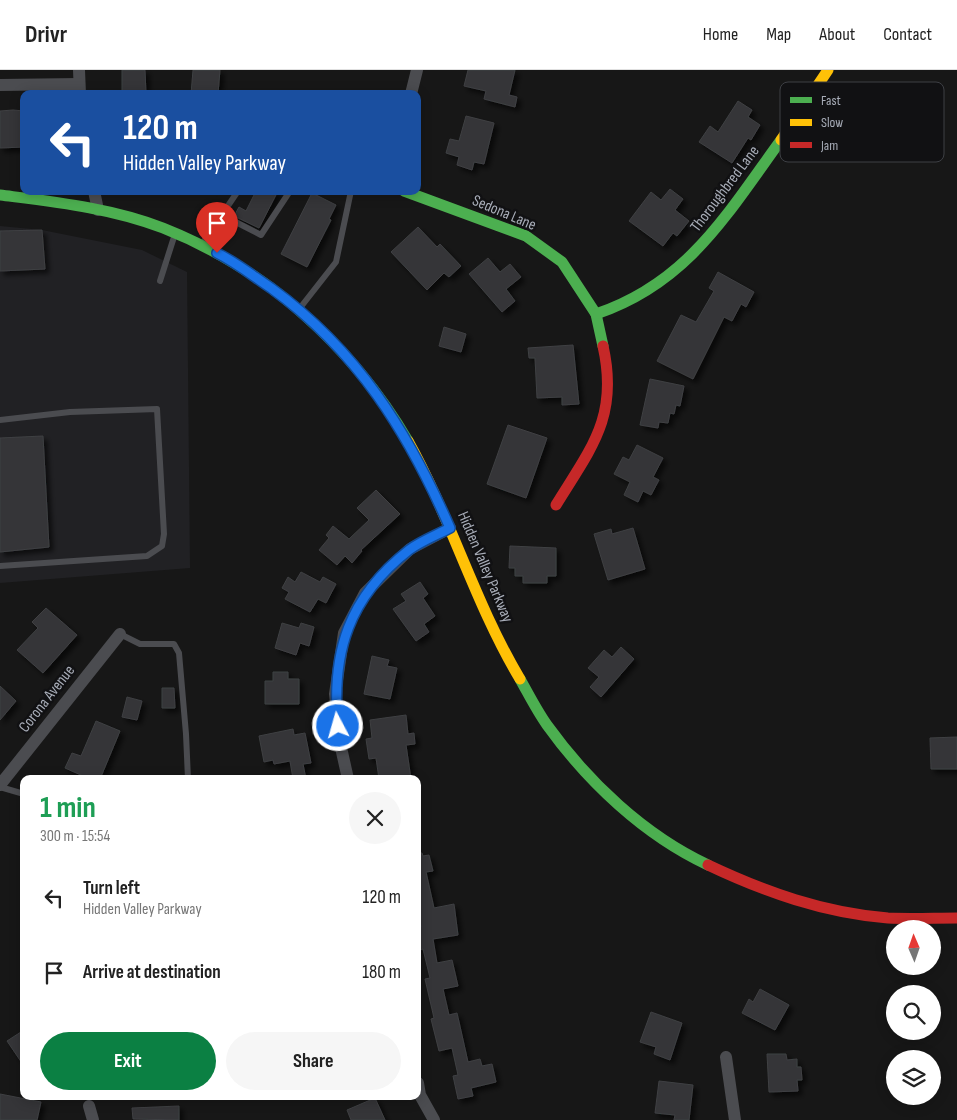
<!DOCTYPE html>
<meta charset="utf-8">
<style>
:root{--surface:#fff;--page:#f6f6f6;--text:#222;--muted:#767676;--line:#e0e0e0;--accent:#0b8043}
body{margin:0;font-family:"Sofia Sans Condensed",sans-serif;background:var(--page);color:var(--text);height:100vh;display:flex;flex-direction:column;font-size:19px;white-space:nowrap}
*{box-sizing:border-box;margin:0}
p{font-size:16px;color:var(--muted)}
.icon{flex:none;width:28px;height:28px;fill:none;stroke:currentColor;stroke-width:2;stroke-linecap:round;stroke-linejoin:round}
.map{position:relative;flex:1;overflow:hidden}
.details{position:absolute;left:20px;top:705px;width:401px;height:325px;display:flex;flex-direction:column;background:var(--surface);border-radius:10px;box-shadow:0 2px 12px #0003}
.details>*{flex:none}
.banner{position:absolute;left:20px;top:20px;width:401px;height:105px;border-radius:10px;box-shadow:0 2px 12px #0003;background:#1a4fa0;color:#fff;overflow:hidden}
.needle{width:32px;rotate:358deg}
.controls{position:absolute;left:886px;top:850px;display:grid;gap:10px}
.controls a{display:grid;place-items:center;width:55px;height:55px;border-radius:50%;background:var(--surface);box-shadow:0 2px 12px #0003;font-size:25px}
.pin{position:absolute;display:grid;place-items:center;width:42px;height:42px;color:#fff;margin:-51px -21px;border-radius:50% 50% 50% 0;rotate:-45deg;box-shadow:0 0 5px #0007}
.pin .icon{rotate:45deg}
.me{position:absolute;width:55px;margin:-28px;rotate:354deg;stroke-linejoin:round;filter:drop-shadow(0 0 4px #0008)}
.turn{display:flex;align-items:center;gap:18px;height:105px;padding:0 20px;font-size:22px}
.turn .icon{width:65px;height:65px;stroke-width:2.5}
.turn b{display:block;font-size:35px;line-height:42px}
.round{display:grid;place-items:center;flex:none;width:52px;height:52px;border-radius:26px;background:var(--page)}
.overview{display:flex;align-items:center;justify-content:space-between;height:85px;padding:0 20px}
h1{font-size:30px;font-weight:700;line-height:38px;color:#1e9e55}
.primary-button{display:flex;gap:10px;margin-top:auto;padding:10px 20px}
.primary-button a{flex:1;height:58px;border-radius:30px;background:var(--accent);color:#fff;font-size:20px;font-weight:700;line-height:58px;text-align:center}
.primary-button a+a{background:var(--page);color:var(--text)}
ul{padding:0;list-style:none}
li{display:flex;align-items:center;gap:15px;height:75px;padding:0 20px}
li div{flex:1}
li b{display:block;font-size:19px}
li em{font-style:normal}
header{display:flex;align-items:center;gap:30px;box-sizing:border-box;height:70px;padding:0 25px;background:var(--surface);border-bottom:1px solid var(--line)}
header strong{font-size:24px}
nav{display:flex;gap:28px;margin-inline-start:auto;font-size:18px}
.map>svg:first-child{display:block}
.built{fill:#212124}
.building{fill:#343537;stroke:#3f4043;filter:url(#shadow)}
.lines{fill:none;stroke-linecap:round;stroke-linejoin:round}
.lane{stroke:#4b4c50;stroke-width:6}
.street{stroke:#4b4c50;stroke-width:12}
.fast{stroke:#4caf50;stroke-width:11}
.slow{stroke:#ffc107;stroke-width:11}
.jam{stroke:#c62828;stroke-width:11}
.route-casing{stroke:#114b97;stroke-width:12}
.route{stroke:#1a73e8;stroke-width:9}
.labels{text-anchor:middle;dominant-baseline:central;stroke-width:5;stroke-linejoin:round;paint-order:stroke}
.street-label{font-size:16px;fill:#a8adb8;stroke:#111113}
.key{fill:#111113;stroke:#3e4045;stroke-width:1}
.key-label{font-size:14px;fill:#a8adb8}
</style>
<header>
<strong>Drivr</strong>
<nav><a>Home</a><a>Map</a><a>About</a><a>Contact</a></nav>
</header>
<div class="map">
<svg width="957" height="1050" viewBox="0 0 957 1050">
<defs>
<filter id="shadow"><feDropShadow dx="4" dy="4" stdDeviation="2.5" flood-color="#0009"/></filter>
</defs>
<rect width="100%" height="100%" fill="#171717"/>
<path class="built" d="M 0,156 L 42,160 L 142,180 L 187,202 L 190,498 L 0,513 Z"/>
<g class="building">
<path d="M 122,0 L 145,0 L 146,24 L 122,24 Z"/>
<path d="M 193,0 L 220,0 L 218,24 L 191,24 Z"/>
<path d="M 468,0 L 515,0 L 509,25 L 517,27 L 515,37 L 484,29 L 486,21 L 464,16 Z"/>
<path d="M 738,31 L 752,40 L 748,47 L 760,55 L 751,70 L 748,68 L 732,93 L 699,72 L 710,56 L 718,62 Z"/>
<path d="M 13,40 L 24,41 L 24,77 L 0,78 L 0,41 Z"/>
<path d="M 466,46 L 494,53 L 484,94 L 474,92 L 472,100 L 457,95 L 459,87 L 446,83 L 450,69 L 459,71 Z"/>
<path d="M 670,119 L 683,129 L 675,140 L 689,151 L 677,166 L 673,163 L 663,176 L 629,151 L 651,122 L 661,130 Z"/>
<path d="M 256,121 L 278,121 L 259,158 L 234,146 L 239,137 L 246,141 Z"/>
<path d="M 312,123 L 336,135 L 329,149 L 331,150 L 307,197 L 281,184 Z"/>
<path d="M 418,157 L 437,177 L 440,174 L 461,196 L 449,207 L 444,203 L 427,220 L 391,182 Z"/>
<path d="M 42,160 L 45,199 L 0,201 L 0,161 Z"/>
<path d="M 488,188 L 500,202 L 510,194 L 521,207 L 506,219 L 515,231 L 502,242 L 469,204 Z"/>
<path d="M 718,202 L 754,222 L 746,237 L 741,234 L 732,251 L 724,247 L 693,309 L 657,291 L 681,245 L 696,252 L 714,221 L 709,218 Z"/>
<path d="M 444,257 L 466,264 L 461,282 L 439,276 Z"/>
<path d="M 573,275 L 579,334 L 562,335 L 562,327 L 537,328 L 535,288 L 529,288 L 528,278 Z"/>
<path d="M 650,309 L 684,316 L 680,336 L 676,335 L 674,344 L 670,343 L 668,353 L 659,352 L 658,358 L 640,355 Z"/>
<path d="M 508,355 L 547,368 L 526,428 L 487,414 Z"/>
<path d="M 43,366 L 49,477 L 0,482 L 0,368 Z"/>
<path d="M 637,375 L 663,388 L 653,407 L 659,410 L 651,425 L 643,421 L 638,432 L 624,425 L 630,412 L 614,404 L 623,387 L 629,390 Z"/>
<path d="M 376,420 L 400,444 L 361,480 L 362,481 L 352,493 L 345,486 L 337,495 L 319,480 L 329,468 L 326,465 L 333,456 L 349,469 L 369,450 L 357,438 Z"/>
<path d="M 633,458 L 645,499 L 608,510 L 594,464 L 611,459 L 612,464 Z"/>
<path d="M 510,476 L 556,478 L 556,506 L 547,506 L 547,513 L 523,513 L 523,506 L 515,506 L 515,498 L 509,498 Z"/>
<path d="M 301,502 L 320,512 L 323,507 L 336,514 L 326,533 L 318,529 L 310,542 L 285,529 L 289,522 L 282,518 L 288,507 L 295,512 Z"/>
<path d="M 420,512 L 428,524 L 423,528 L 435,546 L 424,554 L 429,562 L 416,571 L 393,539 L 406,531 L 401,524 Z"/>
<path d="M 46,538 L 77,565 L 43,603 L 17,580 L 38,558 L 32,552 Z"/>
<path d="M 282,553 L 299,558 L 301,553 L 314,557 L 309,576 L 300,573 L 296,585 L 275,578 Z"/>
<path d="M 621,577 L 634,589 L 601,627 L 590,617 L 599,607 L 588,598 L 604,580 L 612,587 Z"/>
<path d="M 372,586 L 389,590 L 387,596 L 397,598 L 390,629 L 364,624 Z"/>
<path d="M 273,602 L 288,602 L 288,609 L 299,609 L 299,634 L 265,634 L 265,611 L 273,611 Z"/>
<path d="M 0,616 L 16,631 L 0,650 Z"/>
<path d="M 162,618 L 174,618 L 175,638 L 162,638 Z"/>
<path d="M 127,627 L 142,631 L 137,650 L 122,647 Z"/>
<path d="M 406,645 L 408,664 L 414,663 L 415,674 L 406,675 L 411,709 L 379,709 L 376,688 L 369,689 L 366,669 L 372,668 L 370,650 Z"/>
<path d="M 96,651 L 120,661 L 100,709 L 90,709 L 65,698 L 72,683 L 81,686 Z"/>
<path d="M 293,659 L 294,665 L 305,663 L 311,693 L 303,694 L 306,709 L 293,709 L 290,691 L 274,694 L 273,690 L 264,692 L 259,666 Z"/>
<path d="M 957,667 L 957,699 L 931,699 L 930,668 Z"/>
<path d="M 418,783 L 422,783 L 423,786 L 429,785 L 433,801 L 426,802 L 434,838 L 454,834 L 458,865 L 433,869 L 437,893 L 452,890 L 458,916 L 443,919 L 449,945 L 457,943 L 468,992 L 480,989 L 482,996 L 492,994 L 496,1012 L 471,1018 L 473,1026 L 458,1029 L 453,1006 L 458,1005 L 452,978 L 439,981 L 431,949 L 434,948 L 425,909 L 430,908 L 423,879 L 419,880 L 418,870 L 418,858 L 421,857 L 418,838 Z"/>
<path d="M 760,919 L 789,935 L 775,960 L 742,943 L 749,929 L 753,932 Z"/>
<path d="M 651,942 L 682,953 L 670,990 L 654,984 L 656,977 L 640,972 Z"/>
<path d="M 24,960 L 24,996 L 7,971 Z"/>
<path d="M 767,984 L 786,984 L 787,990 L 797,989 L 797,997 L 801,997 L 802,1010 L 797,1010 L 798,1021 L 769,1022 Z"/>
<path d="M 659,1011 L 693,1015 L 689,1050 L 674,1050 L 675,1045 L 655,1043 Z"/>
<path d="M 0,1024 L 41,1032 L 37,1050 L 0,1050 Z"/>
<path d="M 375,1028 L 385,1050 L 351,1050 L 347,1040 Z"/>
<path d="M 179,1036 L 179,1050 L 133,1049 L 132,1038 Z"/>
</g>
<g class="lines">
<g class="lane">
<path d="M 222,145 L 261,165 L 290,121"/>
<path d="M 202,174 L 238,121"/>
<path d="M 160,211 L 174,167"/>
<path d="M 300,238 L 336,192 L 351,121"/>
<path d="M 0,350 L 70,342 L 157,339 L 164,464 L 162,476 L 147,486 L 0,496"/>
<path d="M 120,564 L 140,574 L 174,574 L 179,583 L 186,664 L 188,709"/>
<path d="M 0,717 L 24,724"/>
</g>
<g class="street">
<path d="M 79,0 L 80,24"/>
<path d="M 0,15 L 79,14"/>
<path d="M 411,24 L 417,0"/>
<path d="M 94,121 L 98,140"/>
<path d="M 348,709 L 340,673 L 335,624 L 344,563 L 365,523 L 410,479 L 450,458"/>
<path d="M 0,715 L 120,564"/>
<path d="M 726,987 L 735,1050"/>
<path d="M 418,1013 L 420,1025 L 434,1050"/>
<path d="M 89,1036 L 93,1050"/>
</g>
<g class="fast">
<path d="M 404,121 L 526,166 L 562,192 L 596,244 L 603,276"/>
<path d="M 0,125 C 55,132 112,138 163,158 C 267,199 352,276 408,371"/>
<path d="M 596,244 C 688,213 727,144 781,70"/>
<path d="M 520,609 C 529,625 537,641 547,655 C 588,712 644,765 708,795"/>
</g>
<g class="slow">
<path d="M 781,70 L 828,0"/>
<path d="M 408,371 C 451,448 475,534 520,609"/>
</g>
<g class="jam">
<path d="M 556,435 C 591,378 619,347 603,276"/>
<path d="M 708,795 C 765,822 824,843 888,848 C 910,849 934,848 957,848"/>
</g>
</g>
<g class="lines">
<defs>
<path id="route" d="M 217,183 C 237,193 253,206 271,218 C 358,281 408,362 450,458 C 437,465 421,471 409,480 C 349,527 331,582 338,656"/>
</defs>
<use href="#route" class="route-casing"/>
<use href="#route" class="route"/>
</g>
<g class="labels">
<g class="street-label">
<text transform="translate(725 119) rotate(-53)">Thoroughbred Lane</text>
<text transform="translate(504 143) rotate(23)">Sedona Lane</text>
<text transform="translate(485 497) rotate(67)">Hidden Valley Parkway</text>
<text transform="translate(47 629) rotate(-52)">Corona Avenue</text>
</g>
</g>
<rect x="780" y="12" width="164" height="80" rx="8" class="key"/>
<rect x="790" y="27" width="22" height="6" fill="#4caf50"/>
<rect x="790" y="49" width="22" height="7" fill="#ffc107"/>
<rect x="790" y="72" width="22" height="6" fill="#c62828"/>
<g class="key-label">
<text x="821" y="35">Fast</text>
<text x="821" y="57">Slow</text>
<text x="821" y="80">Jam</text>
</g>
</svg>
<div class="controls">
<a><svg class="needle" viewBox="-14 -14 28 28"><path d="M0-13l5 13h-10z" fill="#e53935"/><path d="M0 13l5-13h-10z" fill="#767676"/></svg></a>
<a><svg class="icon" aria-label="search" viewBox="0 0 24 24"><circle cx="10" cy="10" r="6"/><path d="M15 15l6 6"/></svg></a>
<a><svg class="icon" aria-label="layers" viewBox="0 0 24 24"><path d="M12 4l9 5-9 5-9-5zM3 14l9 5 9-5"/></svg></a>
</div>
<div class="pin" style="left:217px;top:183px;background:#d93025"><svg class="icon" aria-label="arrive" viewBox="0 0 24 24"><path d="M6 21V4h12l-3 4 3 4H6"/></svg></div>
<svg class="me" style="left:338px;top:656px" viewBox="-20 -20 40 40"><circle r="17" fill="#1a73e8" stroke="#fff" stroke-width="3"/><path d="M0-11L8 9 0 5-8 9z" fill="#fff"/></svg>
<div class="banner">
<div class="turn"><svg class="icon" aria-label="left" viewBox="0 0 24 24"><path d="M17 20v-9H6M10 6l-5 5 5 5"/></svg><div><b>120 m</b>Hidden Valley Parkway</div></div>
</div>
<section class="details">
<div class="overview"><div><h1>1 min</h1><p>300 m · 15:54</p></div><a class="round"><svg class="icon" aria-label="close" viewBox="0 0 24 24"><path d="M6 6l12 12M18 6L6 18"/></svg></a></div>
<ul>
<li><svg class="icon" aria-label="left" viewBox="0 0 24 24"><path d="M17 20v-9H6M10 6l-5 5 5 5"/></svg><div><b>Turn left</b><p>Hidden Valley Parkway</p></div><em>120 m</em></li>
<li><svg class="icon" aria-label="arrive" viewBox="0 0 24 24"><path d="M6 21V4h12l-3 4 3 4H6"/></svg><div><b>Arrive at destination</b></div><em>180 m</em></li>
</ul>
<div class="primary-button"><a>Exit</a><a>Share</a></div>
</section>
</div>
